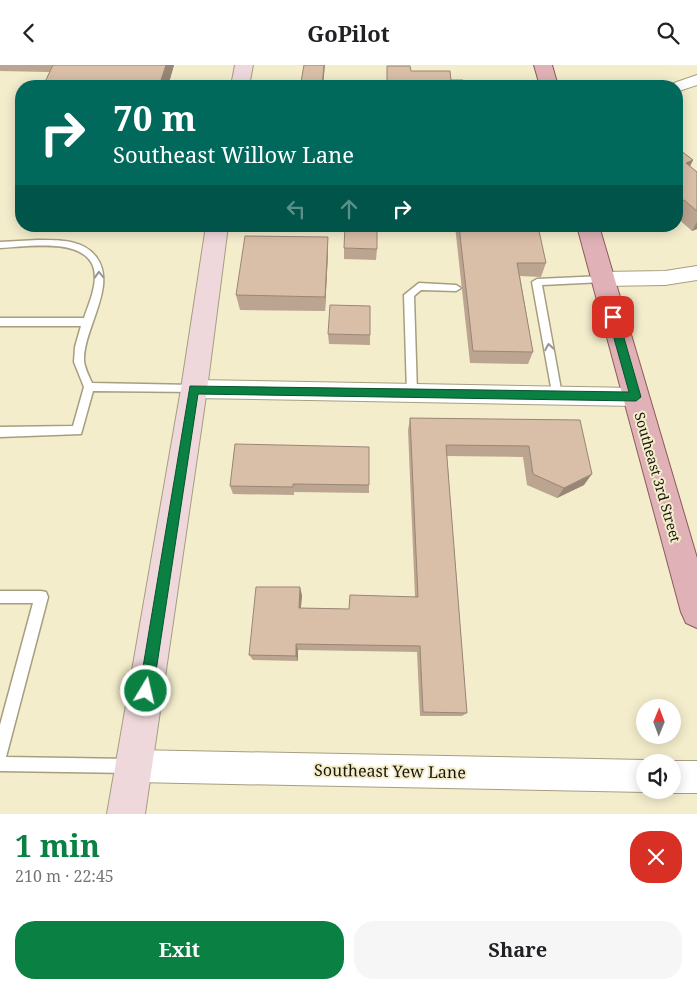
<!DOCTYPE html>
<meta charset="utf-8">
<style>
:root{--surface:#fff;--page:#f6f6f6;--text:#202124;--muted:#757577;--accent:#0b8043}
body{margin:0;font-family:"Noto Serif",serif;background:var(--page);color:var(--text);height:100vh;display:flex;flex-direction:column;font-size:19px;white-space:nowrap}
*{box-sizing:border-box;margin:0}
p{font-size:16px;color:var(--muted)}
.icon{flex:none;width:28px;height:28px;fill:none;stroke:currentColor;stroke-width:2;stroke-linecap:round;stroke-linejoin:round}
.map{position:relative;height:749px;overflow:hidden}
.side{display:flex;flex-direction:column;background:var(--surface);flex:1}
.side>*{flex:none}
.hud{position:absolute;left:15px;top:15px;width:668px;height:152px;border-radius:20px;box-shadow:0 2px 12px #0003;background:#00695c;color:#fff;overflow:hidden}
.needle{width:32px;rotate:1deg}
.buttons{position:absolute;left:636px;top:634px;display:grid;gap:10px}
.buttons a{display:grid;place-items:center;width:45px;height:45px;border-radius:50%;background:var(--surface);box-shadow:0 2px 12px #0003;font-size:25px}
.pin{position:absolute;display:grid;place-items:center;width:42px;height:42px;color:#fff;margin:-21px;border-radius:10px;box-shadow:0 2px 8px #0006}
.me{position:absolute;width:55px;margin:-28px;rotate:9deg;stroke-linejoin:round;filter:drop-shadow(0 0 4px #0008)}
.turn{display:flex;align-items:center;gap:18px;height:105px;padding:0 15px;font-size:22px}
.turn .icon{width:65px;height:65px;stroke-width:2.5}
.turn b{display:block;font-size:35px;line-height:42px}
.lanes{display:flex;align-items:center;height:48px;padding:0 15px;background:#0003;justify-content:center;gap:25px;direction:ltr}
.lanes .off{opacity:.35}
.round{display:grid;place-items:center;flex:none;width:52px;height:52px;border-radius:20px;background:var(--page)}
.head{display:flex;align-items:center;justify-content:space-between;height:85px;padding:0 15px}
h1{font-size:30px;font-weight:700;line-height:38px;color:var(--accent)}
.cta{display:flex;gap:10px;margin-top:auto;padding:10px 15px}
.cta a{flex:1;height:58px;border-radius:20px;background:var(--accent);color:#fff;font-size:20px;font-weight:700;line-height:58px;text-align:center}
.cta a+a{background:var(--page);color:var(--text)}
header{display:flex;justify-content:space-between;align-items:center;height:65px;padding:0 15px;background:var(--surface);font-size:22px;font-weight:700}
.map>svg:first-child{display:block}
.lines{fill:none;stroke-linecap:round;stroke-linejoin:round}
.lane-casing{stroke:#a59e80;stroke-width:3}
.street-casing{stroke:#a59e80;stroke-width:2}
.secondary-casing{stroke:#a59e80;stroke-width:2}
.primary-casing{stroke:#8d5a5b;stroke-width:2}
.lane{fill:#fff;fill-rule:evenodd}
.street{fill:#fff;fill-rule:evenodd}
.secondary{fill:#efd8db;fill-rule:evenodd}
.primary{fill:#e0b2b7;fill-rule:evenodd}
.wall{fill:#bba490}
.shaded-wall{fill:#998676}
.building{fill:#dabfa8;stroke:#998676}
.oneway{stroke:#989691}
.route{fill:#0b8043;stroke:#07532c}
.labels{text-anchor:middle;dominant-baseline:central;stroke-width:4;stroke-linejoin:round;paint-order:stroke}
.street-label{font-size:14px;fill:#19160a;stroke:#f4edcc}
.near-street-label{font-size:16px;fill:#19160a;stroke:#f4edcc}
</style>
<header><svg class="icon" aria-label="back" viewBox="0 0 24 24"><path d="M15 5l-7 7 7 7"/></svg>GoPilot<svg class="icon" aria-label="search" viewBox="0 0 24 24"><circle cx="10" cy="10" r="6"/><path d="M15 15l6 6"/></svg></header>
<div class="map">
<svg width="697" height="749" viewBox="0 0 697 749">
<rect width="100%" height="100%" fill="#f4edcc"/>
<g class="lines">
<defs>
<g id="lane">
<path d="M 38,175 C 58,175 84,174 97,193 C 117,222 83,264 84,296 C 85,304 89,311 92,318 L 194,320 L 199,324 L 198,327 L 93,326 L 81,369 L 0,372 L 0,362 L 73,361 L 84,322 L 74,297 L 75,282 L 81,261 L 0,261 L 0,253 L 84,253 C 89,238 99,217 93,201 C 82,172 24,182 0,183 L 0,177 Z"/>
<path d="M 603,211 L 608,214 L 603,217 L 542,220 L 562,330 L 561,333 L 553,333 L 532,217 L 537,214 Z"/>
<path d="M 419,218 L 456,220 L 461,223 L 456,226 L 421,225 L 414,231 L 417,328 L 412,332 L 407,328 L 404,230 Z"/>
<path d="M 0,526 L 41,526 L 46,527 L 48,532 L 6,692 L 130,694 L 135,696 L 137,701 L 135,706 L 130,708 L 0,706 L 0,660 L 33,538 L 0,538 Z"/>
</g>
<g id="street">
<path d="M 697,10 L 697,20 L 676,27 L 676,21 L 669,21 L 671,19 Z"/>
<path d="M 697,201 L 697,215 L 665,220 L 603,221 L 596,219 L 593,214 L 596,209 L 603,207 L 665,206 Z"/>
<path d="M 194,315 L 636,323 L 644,325 L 647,332 L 644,339 L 636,341 L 194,333 L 186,330 L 183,324 L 186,318 Z"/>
<path d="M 134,685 L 645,695 L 651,698 L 645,698 L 645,725 L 650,725 L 645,727 L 134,717 L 123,712 L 118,701 L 123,690 Z"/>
<path d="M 672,696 L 697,696 L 697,728 L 672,728 L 665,725 L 672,725 L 672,698 L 669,698 Z"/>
</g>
<g id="secondary">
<path d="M 235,0 L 253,0 L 249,21 L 231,21 Z"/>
<path d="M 206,161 L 228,161 L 207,324 L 145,749 L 107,749 L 181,324 Z"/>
</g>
<g id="primary">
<path d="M 534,0 L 552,0 L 558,21 L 540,21 Z"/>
<path d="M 577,161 L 599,161 L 697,493 L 697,563 L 686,558 L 681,547 Z"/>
</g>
</defs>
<use href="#lane" class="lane-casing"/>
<use href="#street" class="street-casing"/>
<use href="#secondary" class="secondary-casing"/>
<use href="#primary" class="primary-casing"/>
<use href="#lane" class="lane"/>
<use href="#street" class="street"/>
<use href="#secondary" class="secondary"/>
<use href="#primary" class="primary"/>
</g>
<g class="wall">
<path d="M 0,0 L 174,0 L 168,21 L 49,7 L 0,6 Z"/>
<path d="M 676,82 L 693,95 L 690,101 L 697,107 L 697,164 L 692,166 L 676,152 Z"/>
<path d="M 455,161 L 538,161 L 546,198 L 541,212 L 520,211 L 533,287 L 528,299 L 470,298 Z"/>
<path d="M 328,172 L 328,188 L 325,246 L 240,245 L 236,230 Z"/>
<path d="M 344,183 L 377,184 L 376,195 L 344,194 Z"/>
<path d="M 328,269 L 370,270 L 370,280 L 329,279 Z"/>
<path d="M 410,353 L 580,355 L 584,420 L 557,433 L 527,420 L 523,392 L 447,391 L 467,648 L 462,651 L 420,651 L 417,587 L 298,585 L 298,596 L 253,595 L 249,590 L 302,530 L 301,543 L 349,544 L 415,532 L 408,365 Z"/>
<path d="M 235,379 L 369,420 L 369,428 L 294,427 L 294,430 L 233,429 L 230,421 Z"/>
</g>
<g class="shaded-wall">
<path d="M 166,0 L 174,0 L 168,21 L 159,21 Z"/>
<path d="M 324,0 L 325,0 L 323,21 L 322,21 Z"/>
<path d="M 693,95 L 685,112 L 686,98 Z"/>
<path d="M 684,135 L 676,149 L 676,138 Z"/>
<path d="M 697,157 L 697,164 L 692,166 Z"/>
<path d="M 328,172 L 328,188 L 325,246 L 325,232 Z"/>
<path d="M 592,409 L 584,420 L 557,433 L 564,423 Z"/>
<path d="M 300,522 L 302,530 L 300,550 L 299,543 Z"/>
<path d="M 296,579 L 298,585 L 298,596 L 296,591 Z"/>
</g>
<g class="building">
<path d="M 53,0 L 166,0 L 159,21 L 43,21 Z"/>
<path d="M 304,0 L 324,0 L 322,21 L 291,21 L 292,17 L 301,17 Z"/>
<path d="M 387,1 L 410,1 L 411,6 L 450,6 L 451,15 L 463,15 L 464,21 L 387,21 Z"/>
<path d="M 676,82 L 693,95 L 686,98 L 697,107 L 697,146 L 684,135 L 676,138 Z"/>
<path d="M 345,161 L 377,161 L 377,184 L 344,183 Z"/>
<path d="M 459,161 L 538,161 L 546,198 L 517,198 L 533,287 L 473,286 Z"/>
<path d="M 245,171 L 328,172 L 325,232 L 236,230 Z"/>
<path d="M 330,240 L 370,241 L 370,270 L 328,269 Z"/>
<path d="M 410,353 L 580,355 L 592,409 L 564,423 L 533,409 L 529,381 L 446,380 L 467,648 L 423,647 L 420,581 L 296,579 L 296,591 L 249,590 L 256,522 L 300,522 L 299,543 L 349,544 L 350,530 L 418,532 Z"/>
<path d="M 235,379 L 369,382 L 369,420 L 293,419 L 293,422 L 230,421 Z"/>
</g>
<defs><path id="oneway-chevron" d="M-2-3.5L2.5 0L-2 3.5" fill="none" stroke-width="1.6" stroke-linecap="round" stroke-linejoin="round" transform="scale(1.25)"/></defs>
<g class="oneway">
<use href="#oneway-chevron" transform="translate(99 210) rotate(-92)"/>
<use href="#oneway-chevron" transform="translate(549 282) rotate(-100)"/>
</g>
<path class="route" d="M 613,248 L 618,252 L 641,332 L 636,336 L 198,329 L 153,626 L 151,631 L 146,633 L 141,631 L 139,626 L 190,321 L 629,327 L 608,252 Z"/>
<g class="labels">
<g class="street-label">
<text transform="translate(658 412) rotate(74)">Southeast 3rd Street</text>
</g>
<g class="near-street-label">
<text transform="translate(390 706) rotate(1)">Southeast Yew Lane</text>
</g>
</g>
</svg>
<div class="buttons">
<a><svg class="needle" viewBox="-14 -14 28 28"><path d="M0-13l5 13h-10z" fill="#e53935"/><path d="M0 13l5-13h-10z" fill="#757577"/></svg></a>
<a><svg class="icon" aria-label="sound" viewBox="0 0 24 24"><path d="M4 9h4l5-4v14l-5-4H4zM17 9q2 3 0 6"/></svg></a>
</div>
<div class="pin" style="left:613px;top:252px;background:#d93025"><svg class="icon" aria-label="arrive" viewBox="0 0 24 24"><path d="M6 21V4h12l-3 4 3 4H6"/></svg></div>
<svg class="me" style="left:146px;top:626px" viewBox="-20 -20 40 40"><circle r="17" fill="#0b8043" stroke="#fff" stroke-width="3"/><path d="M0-11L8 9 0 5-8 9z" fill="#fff"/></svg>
<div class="hud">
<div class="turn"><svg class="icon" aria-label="right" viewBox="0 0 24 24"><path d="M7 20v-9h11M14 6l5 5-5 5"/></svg><div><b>70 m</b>Southeast Willow Lane</div></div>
<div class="lanes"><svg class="icon off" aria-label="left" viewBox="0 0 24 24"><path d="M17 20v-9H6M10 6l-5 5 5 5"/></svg><svg class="icon off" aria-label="ahead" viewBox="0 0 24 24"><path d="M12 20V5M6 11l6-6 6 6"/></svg><svg class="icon" aria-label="right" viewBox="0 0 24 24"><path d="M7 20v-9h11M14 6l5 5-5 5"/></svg></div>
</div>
</div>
<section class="side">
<div class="head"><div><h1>1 min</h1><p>210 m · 22:45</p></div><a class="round" style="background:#d93025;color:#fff"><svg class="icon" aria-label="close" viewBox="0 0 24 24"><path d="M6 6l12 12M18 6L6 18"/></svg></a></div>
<div class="cta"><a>Exit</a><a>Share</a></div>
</section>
